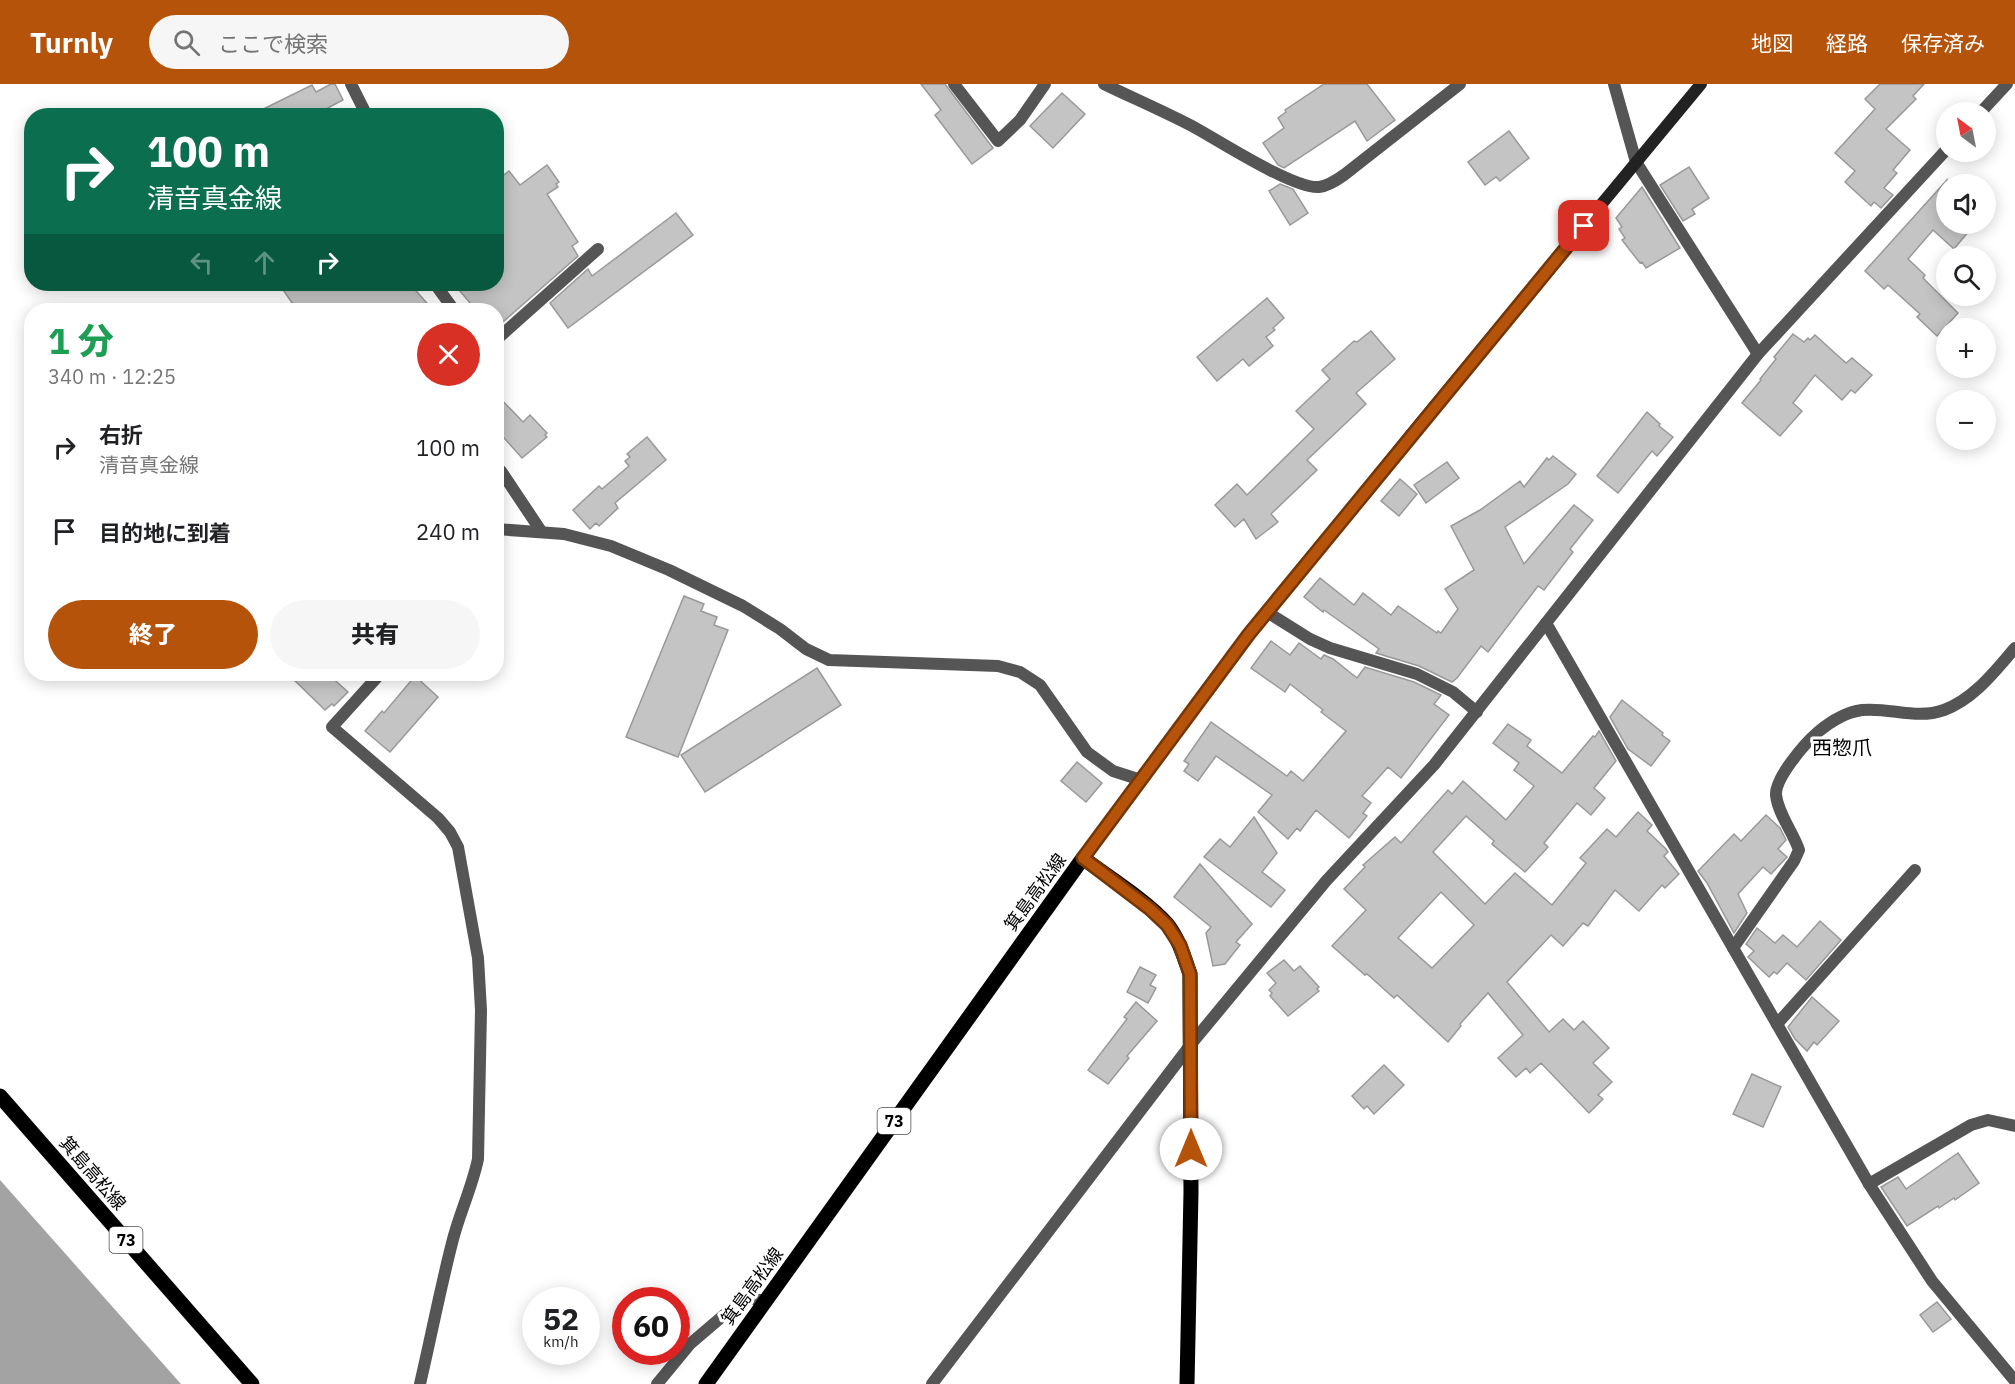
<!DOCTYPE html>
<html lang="ja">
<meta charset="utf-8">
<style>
:root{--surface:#fff;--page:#f6f6f6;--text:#202124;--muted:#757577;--accent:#b45309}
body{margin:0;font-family:"IBM Plex Sans","Noto Sans JP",sans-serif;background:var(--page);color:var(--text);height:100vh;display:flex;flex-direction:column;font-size:22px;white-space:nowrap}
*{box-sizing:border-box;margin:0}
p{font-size:20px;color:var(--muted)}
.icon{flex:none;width:33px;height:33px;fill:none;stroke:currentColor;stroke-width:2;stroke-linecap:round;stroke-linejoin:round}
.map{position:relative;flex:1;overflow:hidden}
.details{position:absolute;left:24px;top:219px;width:480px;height:378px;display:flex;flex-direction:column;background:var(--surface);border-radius:24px;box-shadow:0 3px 15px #0003}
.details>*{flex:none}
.banner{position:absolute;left:24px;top:24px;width:480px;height:183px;border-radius:24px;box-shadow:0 3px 15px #0003;background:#0b6e4f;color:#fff;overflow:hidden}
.needle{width:39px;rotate:328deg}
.controls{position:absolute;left:1936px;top:18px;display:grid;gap:12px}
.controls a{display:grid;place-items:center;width:60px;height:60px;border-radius:50%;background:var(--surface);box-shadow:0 3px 15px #0003;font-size:30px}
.speed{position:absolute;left:522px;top:1203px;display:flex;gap:12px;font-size:30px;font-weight:700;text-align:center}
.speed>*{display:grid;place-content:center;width:78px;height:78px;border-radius:50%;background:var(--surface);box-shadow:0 3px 15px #0003;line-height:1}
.speed small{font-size:15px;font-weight:400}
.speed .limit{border:9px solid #d22;background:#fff;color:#111}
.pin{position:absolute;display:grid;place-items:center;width:51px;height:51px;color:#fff;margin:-26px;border-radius:12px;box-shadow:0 3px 9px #0006}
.me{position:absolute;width:66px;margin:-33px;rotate:0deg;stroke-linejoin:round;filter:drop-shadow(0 0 4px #0008)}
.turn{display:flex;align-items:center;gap:21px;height:126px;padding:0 24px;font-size:27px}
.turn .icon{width:78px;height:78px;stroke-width:2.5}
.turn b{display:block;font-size:42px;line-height:51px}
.lanes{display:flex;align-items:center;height:57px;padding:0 24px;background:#0003;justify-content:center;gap:30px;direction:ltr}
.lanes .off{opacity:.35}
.round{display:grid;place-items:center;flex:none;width:63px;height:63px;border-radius:32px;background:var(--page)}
.overview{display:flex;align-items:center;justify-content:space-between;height:102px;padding:0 24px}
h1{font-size:36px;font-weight:800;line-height:45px;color:#1e9e55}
.cta{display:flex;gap:12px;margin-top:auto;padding:12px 24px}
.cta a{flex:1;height:69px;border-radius:36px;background:var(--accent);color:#fff;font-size:24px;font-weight:800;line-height:69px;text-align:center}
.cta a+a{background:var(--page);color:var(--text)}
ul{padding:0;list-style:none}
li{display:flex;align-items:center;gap:18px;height:84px;padding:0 24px}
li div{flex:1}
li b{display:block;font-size:22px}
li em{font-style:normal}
header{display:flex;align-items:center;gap:36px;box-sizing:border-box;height:84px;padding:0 30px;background:var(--accent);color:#fff}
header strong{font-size:28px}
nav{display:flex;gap:33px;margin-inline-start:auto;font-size:21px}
.search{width:420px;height:54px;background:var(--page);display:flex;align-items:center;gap:15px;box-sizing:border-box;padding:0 21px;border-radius:33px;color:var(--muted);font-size:22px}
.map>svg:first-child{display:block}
.water{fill:#a3a3a3}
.building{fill:#c4c4c4;stroke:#999;stroke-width:1.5;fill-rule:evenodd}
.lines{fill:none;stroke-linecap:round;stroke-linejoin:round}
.lane{stroke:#555;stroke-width:12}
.street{stroke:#555;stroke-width:12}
.secondary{stroke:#222;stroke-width:12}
.primary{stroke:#000;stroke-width:15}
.route-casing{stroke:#753606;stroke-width:15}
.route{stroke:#b45309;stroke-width:10}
.labels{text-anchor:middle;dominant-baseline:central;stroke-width:6;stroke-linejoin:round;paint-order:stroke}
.shield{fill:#fff;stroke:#4c4c4c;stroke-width:1.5}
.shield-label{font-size:16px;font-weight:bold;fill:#000}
.street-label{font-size:18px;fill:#000;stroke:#fff}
.neighbourhood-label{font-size:20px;fill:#000;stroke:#fff}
</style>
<header>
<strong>Turnly</strong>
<div class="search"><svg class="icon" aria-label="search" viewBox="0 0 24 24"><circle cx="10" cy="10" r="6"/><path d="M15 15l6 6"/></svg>ここで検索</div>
<nav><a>地図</a><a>経路</a><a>保存済み</a></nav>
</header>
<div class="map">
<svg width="2015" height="1300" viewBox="0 0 2015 1300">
<rect width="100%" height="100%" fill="#fff"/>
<path class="water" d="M 0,1096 L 181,1300 L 0,1300 Z"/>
<g class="building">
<path d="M 331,0 L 335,0 L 343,16 L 324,26 L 327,32 L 249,32 L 312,1 L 316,8 Z"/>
<path d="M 921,0 L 945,0 L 993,64 L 972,80 L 935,31 L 941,26 Z"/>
<path d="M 1324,0 L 1367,0 L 1395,36 L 1367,57 L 1355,37 L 1284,84 L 1278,81 L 1263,59 L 1284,44 L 1278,34 L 1286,28 L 1285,26 Z"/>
<path d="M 1880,0 L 1924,0 L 1913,12 L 1916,15 L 1886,45 L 1910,66 L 1893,86 L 1897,89 L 1884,104 L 1893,111 L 1881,124 L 1874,118 L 1871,122 L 1845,98 L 1855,87 L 1835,69 L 1875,25 L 1865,15 Z"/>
<path d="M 1062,9 L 1085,30 L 1053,64 L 1030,42 Z"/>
<path d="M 1509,47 L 1529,74 L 1500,97 L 1496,93 L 1485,101 L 1468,78 Z"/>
<path d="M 547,81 L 559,98 L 556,100 L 558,103 L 547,110 L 578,158 L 572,162 L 578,172 L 496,244 L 496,226 L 476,226 L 454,200 L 496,200 L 496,97 L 509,87 L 520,101 Z"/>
<path d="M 1689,83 L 1709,114 L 1692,125 L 1695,130 L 1683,137 L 1660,101 Z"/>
<path d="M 1947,96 L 1947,140 L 1975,140 L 1954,165 L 1933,146 L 1908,175 L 1925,191 L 1923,194 L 1958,229 L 1937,252 L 1917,233 L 1920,230 L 1888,201 L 1884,205 L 1865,187 Z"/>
<path d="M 1280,100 L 1293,105 L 1308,129 L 1290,141 L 1269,107 Z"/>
<path d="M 1642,103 L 1680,164 L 1646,184 L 1642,178 L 1640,179 L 1622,156 L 1625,154 L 1619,145 L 1622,143 L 1616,134 Z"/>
<path d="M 676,129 L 693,151 L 568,244 L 550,219 L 588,185 L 592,192 Z"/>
<path d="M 279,200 L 410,200 L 433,226 L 297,226 Z"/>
<path d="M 1267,214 L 1284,234 L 1273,244 L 1275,246 L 1266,253 L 1273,262 L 1249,282 L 1243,275 L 1217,297 L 1197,273 Z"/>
<path d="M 1371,247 L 1395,275 L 1356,309 L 1366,320 L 1307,376 L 1317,386 L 1271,430 L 1278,438 L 1256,455 L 1244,435 L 1235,443 L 1215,421 L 1237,400 L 1247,411 L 1314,345 L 1296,327 L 1330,295 L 1322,286 L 1354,257 L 1357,258 Z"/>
<path d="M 1793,250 L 1804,258 L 1808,254 L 1810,256 L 1815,251 L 1846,279 L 1852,274 L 1872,291 L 1855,309 L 1851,306 L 1842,316 L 1815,291 L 1793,319 L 1802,327 L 1780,352 L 1742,319 L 1761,296 L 1760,295 L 1776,275 L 1774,273 Z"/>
<path d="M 496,310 L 523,338 L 530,331 L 547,349 L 545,351 L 547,353 L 522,374 L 496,345 Z"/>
<path d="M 1647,328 L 1660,340 L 1659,342 L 1673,353 L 1657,372 L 1652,367 L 1618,409 L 1597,392 Z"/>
<path d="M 647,353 L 666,376 L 615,419 L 618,424 L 599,442 L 596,439 L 590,445 L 573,426 L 599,402 L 602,405 L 629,382 L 625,377 L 630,373 L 627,370 Z"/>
<path d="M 1553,372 L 1576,390 L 1568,400 L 1505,443 L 1524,480 L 1574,421 L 1593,436 L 1570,465 L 1573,468 L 1544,506 L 1538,502 L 1488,568 L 1481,562 L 1457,594 L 1452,598 L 1419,582 L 1376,569 L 1379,565 L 1324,526 L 1323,528 L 1304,513 L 1320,494 L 1354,521 L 1363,509 L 1391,531 L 1398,522 L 1437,549 L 1438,547 L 1441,549 L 1458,525 L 1445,505 L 1474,486 L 1451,442 L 1480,426 L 1520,397 L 1524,403 L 1547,374 L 1549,376 Z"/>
<path d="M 1447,378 L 1459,394 L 1426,419 L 1414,401 Z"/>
<path d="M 1400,395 L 1417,410 L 1399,432 L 1381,417 Z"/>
<path d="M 684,512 L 704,520 L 701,527 L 717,533 L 714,541 L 728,546 L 678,673 L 626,653 Z"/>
<path d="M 1271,557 L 1290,571 L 1299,559 L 1321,575 L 1324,571 L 1333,575 L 1357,594 L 1365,583 L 1414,598 L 1441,611 L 1434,620 L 1449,631 L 1401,694 L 1388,683 L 1362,712 L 1371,719 L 1363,729 L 1367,732 L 1349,754 L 1316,726 L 1300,747 L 1297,744 L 1288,755 L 1258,728 L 1272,711 L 1216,672 L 1198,697 L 1184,687 L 1189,680 L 1184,677 L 1211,638 L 1287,692 L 1291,687 L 1303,697 L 1346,647 L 1321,628 L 1323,626 L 1290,600 L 1285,608 L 1251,584 Z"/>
<path d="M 817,584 L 841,621 L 705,708 L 681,671 Z"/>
<path d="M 288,590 L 328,590 L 348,608 L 334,622 L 332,620 L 325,626 Z"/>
<path d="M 415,592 L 438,613 L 390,668 L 365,647 L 382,627 L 384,629 Z"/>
<path d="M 1622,616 L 1663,649 L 1662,651 L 1670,657 L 1651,682 L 1628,665 L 1610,633 Z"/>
<path d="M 1508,640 L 1531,656 L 1527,662 L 1562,689 L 1593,652 L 1595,653 L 1599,647 L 1616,677 L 1594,704 L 1605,714 L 1591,731 L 1577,719 L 1544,759 L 1548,763 L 1525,788 L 1492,760 L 1494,757 L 1466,732 L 1433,768 L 1485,820 L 1515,789 L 1552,821 L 1586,779 L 1580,774 L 1607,745 L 1616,753 L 1638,728 L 1652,741 L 1647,747 L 1666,765 L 1668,768 L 1664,772 L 1679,790 L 1665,804 L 1662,801 L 1639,827 L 1615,806 L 1588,842 L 1583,839 L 1563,862 L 1551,851 L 1507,898 L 1549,948 L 1563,935 L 1574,946 L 1583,937 L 1609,964 L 1593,979 L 1612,998 L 1598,1011 L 1603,1015 L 1589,1029 L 1541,979 L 1530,989 L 1526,984 L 1516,993 L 1498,974 L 1523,951 L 1488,909 L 1460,940 L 1461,942 L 1448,958 L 1397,911 L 1394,914 L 1367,890 L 1365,891 L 1332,862 L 1366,826 L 1344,805 L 1365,783 L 1363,781 L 1395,753 L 1401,759 L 1448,706 L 1452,710 L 1463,697 L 1506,736 L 1534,702 L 1514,686 L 1519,679 L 1493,659 ZM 1441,808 L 1474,841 L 1432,884 L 1398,854 Z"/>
<path d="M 1077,678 L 1102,699 L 1086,718 L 1061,697 Z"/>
<path d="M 1766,731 L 1780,744 L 1786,756 L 1778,765 L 1787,773 L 1771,790 L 1763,783 L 1738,810 L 1747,829 L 1734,849 L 1707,799 L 1698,787 L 1734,750 L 1741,757 Z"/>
<path d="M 1254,733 L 1277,769 L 1262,788 L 1285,806 L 1271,823 L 1204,773 L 1220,755 L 1230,763 Z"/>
<path d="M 1200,780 L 1252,840 L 1236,858 L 1240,861 L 1225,880 L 1213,882 L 1206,849 L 1211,843 L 1174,813 Z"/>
<path d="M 1820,837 L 1841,856 L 1806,896 L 1787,879 L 1777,890 L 1774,888 L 1769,893 L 1748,873 L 1754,867 L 1746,860 L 1757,844 L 1775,859 L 1783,851 L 1797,863 Z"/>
<path d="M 1284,876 L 1294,887 L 1300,882 L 1319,903 L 1317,905 L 1319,907 L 1288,932 L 1270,912 L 1272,909 L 1269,906 L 1276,899 L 1267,889 Z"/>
<path d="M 1140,883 L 1156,891 L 1150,901 L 1156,904 L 1148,919 L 1127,908 Z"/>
<path d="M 1812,913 L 1839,937 L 1817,961 L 1814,958 L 1807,967 L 1795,955 L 1788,943 Z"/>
<path d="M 1136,918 L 1157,937 L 1127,972 L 1129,974 L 1108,1000 L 1088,986 L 1127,935 L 1124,933 Z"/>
<path d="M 1384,981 L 1404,1001 L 1374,1030 L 1367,1022 L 1364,1025 L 1352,1012 Z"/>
<path d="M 1752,990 L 1781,1003 L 1763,1043 L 1733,1030 Z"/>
<path d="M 1958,1069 L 1979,1099 L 1955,1116 L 1954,1114 L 1939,1124 L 1938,1122 L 1907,1142 L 1881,1103 L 1898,1093 L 1906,1105 Z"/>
<path d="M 1937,1218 L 1951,1235 L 1933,1248 L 1920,1231 Z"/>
</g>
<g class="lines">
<path class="lane" d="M 501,387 L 541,447"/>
<g class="street">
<path d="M 351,0 L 367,32"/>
<path d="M 954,0 L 998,57 L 1020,36 L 1045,0"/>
<path d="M 1104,0 C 1133,14 1163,27 1192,42 C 1218,56 1293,105 1319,103 C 1328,102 1337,96 1344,91 L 1460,0"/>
<path d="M 1614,0 L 1636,78 L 1758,270"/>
<path d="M 1981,28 L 2007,0"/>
<path d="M 435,200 L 454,226"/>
<path d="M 496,256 L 598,165"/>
<path d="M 496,445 L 564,450 L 611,462 L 669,486 L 743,522 L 780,545 L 806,565 L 829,576 L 998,582 L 1020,588 L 1040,601 L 1087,668 L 1113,687 L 1141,696"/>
<path d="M 1267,528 L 1310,555 L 1330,564 L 1417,590 L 1453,608 L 1477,628"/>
<path d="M 1546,539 L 1869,1100 L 1932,1197 L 2015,1297"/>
<path d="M 380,590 L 332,643 L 438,734 L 450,748 L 458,763 L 478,874 L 481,926 L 478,1075 C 472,1104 459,1130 452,1159 C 440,1206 431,1253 420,1300"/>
<path d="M 1733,864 L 1794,777 L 1799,766 C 1793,748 1778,730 1776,711 C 1775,694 1805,659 1818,648 C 1830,638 1847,628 1862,626 C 1890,623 1916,636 1944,626 C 1974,615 1995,587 2015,564"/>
<path d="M 1777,940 L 1915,786"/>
<path d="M 1869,1100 L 1971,1041 L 1988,1036 L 2015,1042"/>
<path d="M 657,1300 L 690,1260 L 745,1213 L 765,1217"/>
<path d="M 932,1300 L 1192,959 L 1326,797 L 1434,681 L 1758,270 L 1947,65"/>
</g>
<path class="secondary" d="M 1083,774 L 1249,550 L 1422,337 L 1701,0"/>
<g class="primary">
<path d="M 0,1012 L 252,1300"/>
<path d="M 706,1300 L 1083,774 C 1108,793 1147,817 1167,840 C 1179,855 1184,873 1190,890 L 1191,1108 L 1187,1300"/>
</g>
</g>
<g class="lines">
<defs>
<path id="route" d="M 1191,1065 L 1190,890 L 1180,861 L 1167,841 L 1150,825 L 1083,774 L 1249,550 L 1584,142"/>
</defs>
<use href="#route" class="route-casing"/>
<use href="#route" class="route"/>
</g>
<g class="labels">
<g class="shield">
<rect x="877.5" y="1024" width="33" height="26" rx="4.5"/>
<rect x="109.5" y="1143" width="33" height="26" rx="4.5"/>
</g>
<g class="shield-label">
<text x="894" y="1037">73</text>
<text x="126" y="1156">73</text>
</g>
<g class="street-label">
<text transform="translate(1035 808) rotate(-54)">箕島高松線</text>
<text transform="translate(93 1089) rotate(49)">箕島高松線</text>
<text transform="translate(752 1202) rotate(-54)">箕島高松線</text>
</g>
<g class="neighbourhood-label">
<text x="1842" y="663">西惣爪</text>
</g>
</g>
</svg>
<div class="controls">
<a><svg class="needle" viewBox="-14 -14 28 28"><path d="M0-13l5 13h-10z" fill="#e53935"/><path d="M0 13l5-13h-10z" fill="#757577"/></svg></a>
<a><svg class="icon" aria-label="sound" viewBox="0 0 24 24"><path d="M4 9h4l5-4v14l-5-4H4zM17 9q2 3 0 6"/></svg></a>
<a><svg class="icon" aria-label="search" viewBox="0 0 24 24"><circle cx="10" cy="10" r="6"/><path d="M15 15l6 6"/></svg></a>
<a>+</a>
<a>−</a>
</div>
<div class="speed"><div>52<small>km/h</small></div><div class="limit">60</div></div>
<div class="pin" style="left:1584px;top:142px;background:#d93025"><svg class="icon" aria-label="arrive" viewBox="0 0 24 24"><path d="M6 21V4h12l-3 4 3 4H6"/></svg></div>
<svg class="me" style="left:1191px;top:1065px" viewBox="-20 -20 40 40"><circle r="19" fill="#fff"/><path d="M0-13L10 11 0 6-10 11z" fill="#b45309"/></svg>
<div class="banner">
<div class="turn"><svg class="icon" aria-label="right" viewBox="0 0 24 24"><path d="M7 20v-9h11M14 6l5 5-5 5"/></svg><div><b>100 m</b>清音真金線</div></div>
<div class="lanes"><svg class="icon off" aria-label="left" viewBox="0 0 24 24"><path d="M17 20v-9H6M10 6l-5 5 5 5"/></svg><svg class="icon off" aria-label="ahead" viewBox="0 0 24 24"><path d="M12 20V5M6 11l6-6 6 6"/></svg><svg class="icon" aria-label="right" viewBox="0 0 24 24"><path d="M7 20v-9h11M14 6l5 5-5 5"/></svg></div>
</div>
<section class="details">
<div class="overview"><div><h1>1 分</h1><p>340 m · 12:25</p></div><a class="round" style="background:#d93025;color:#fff"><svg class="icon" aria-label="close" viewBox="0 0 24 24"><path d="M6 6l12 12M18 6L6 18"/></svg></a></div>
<ul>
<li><svg class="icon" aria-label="right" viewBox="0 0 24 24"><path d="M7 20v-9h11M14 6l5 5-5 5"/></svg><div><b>右折</b><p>清音真金線</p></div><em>100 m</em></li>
<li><svg class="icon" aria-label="arrive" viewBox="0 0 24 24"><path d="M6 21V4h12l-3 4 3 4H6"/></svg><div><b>目的地に到着</b></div><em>240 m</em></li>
</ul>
<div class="cta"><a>終了</a><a>共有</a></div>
</section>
</div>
